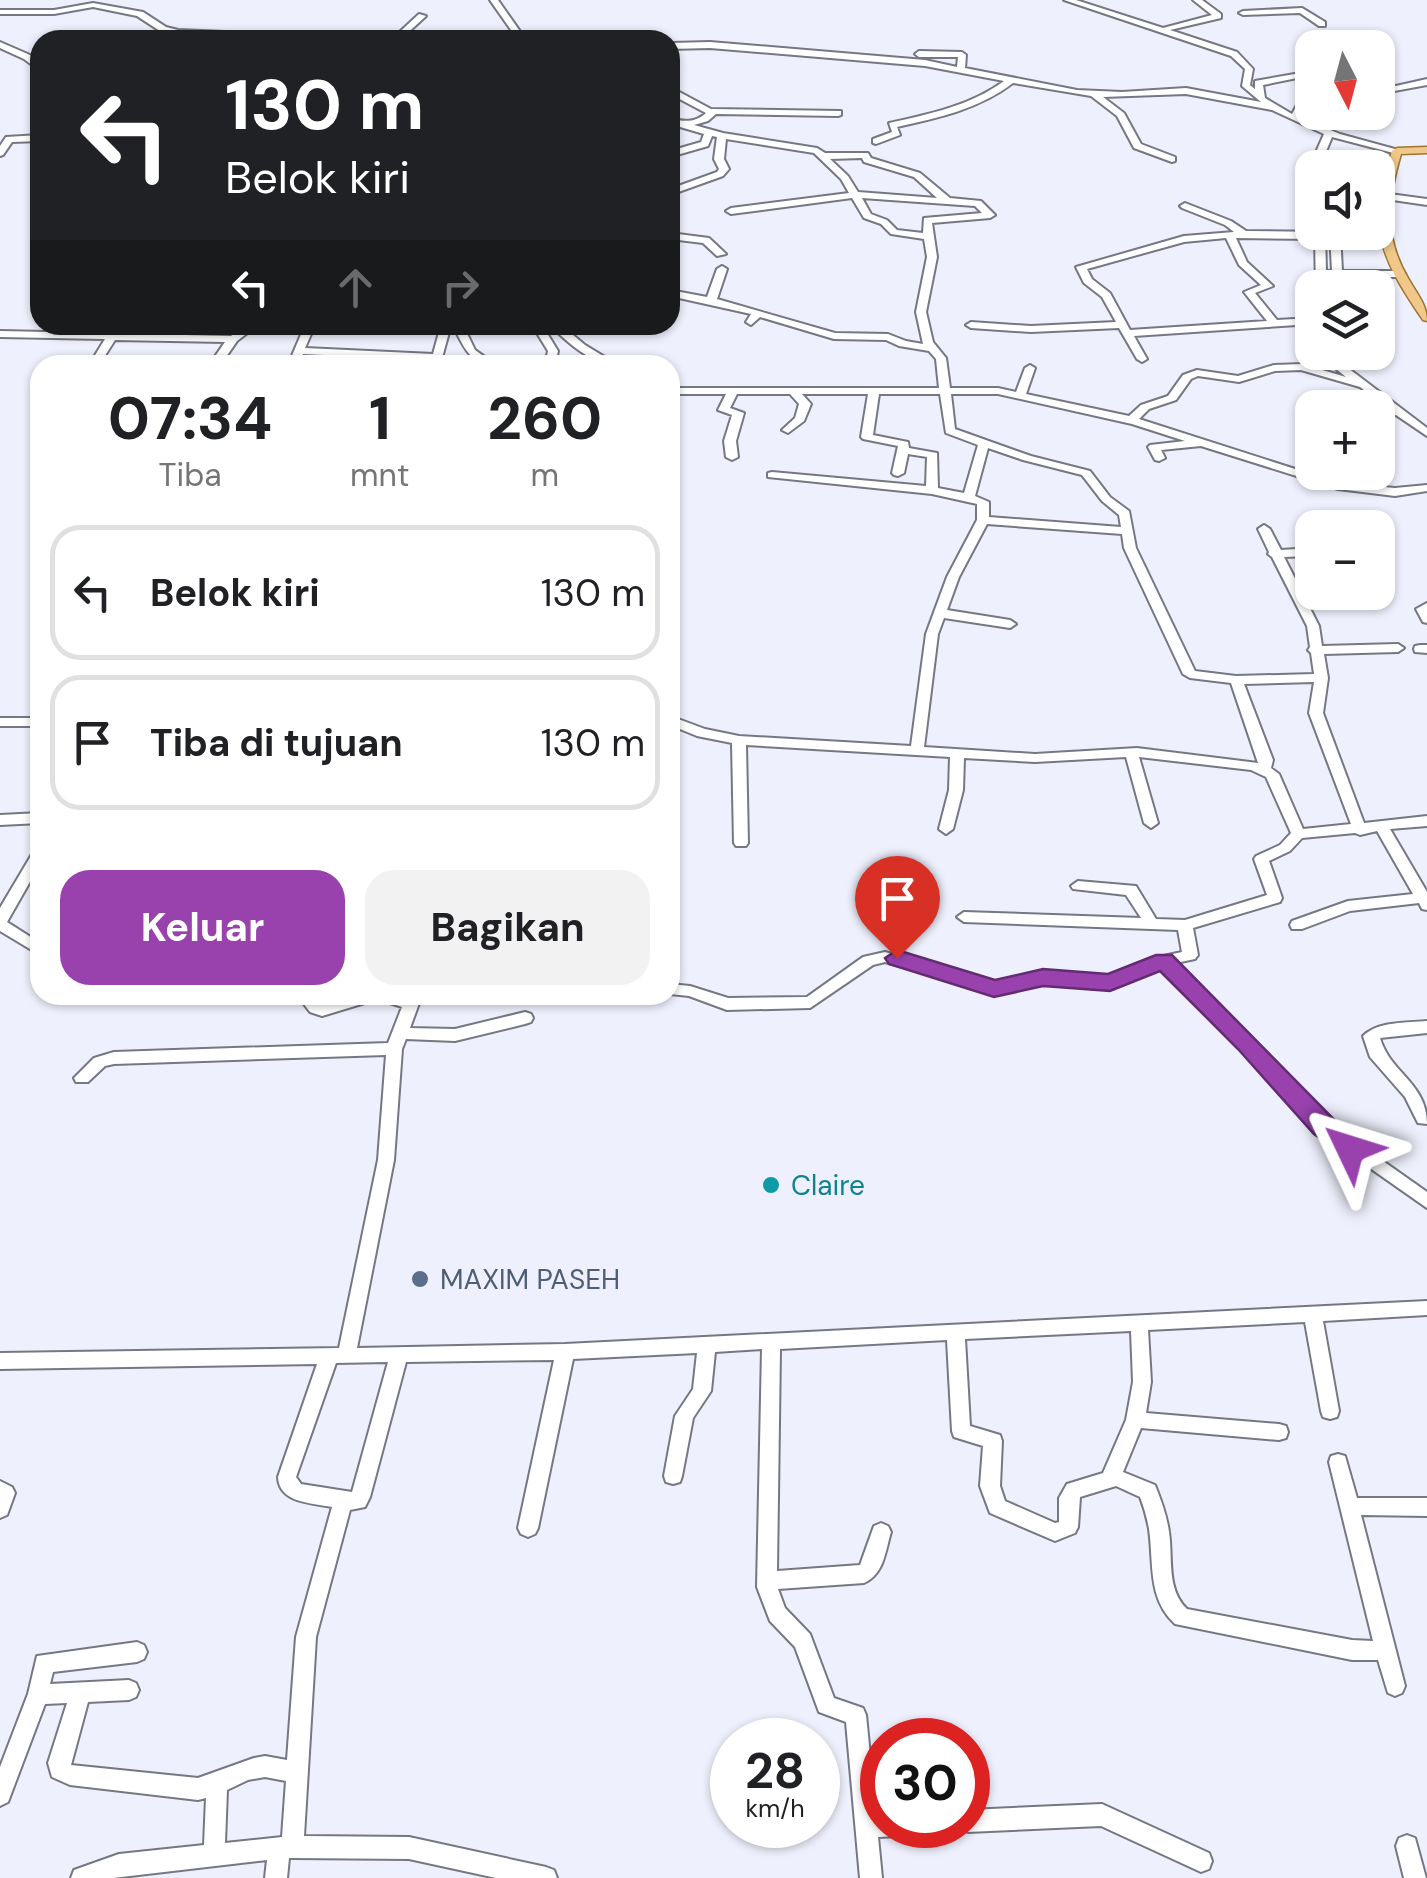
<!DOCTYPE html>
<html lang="id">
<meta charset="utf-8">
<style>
:root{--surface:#fff;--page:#f2f2f2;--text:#202124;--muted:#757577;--line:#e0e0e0;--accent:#9942ae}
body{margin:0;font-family:"DM Sans",sans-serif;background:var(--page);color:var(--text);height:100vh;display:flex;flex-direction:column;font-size:38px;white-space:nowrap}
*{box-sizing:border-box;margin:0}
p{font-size:32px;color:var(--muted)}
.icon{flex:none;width:55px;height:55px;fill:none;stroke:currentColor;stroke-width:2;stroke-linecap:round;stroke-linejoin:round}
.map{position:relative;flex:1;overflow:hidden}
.details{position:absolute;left:30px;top:355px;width:650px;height:650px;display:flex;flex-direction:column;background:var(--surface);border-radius:30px;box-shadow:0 2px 8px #0004}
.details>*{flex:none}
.guide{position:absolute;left:30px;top:30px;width:650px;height:305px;border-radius:30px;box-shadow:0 2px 8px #0004;background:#202124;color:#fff;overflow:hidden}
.needle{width:65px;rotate:174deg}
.buttons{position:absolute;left:1295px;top:30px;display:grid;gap:20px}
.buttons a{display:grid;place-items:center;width:100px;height:100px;border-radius:20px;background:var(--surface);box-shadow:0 2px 8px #0004;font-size:50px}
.speed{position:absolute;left:710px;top:1718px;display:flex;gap:20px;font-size:50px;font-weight:700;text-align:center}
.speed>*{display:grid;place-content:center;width:130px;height:130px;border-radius:50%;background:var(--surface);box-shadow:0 2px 8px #0004;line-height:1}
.speed small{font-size:25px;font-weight:400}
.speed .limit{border:15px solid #d22;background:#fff;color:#111}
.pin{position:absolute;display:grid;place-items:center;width:85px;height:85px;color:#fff;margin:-102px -42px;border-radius:50% 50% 50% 0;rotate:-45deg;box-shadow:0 0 10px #0007}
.pin .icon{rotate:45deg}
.me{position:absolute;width:110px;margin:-55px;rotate:311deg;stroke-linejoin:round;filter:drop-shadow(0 0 8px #0008)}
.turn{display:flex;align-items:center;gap:35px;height:210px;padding:0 30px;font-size:45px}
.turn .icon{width:130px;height:130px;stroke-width:2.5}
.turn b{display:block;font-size:70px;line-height:85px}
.lanes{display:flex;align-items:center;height:95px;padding:0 30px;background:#0003;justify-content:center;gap:50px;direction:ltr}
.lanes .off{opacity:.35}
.eta{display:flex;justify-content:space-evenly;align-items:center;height:170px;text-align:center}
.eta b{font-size:60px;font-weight:700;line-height:70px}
.cta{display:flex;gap:20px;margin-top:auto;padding:20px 30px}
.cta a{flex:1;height:115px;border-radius:30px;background:var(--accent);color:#fff;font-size:40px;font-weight:700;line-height:115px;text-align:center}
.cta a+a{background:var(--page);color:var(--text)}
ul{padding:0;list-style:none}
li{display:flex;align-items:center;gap:30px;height:135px;margin:0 20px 15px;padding:0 10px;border:5px solid var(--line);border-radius:30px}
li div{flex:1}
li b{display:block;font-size:38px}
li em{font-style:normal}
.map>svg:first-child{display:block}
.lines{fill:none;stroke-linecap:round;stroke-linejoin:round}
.minor-casing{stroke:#757882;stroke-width:4}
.major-casing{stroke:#9f7532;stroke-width:3}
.minor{fill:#fff;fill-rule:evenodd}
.major{fill:#f0c98a;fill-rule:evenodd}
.route{fill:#9942ae;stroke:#632b71;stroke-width:2.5}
.culture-dot{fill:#0f9aa8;stroke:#eef1fd;stroke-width:4}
.service-dot{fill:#5c6f8a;stroke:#eef1fd;stroke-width:4}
.labels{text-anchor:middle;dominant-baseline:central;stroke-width:10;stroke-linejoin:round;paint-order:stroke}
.culture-label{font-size:28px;fill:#0d838f;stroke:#eef1fd;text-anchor:start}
.service-label{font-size:28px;fill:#4e5e75;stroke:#eef1fd;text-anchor:start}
</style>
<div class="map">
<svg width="1427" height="1878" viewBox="0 0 1427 1878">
<rect width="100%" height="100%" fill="#eef1fd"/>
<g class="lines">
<defs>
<g id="minor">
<path d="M 490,0 L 498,0 L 526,40 L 518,40 Z"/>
<path d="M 1064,0 L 1076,0 L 1163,28 L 1212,15 L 1193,0 L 1202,0 L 1221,14 L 1221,18 L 1170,30 L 1237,52 L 1253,69 L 1250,85 L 1255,89 L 1255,81 L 1312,71 L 1312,75 L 1263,85 L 1265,98 L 1292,114 L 1297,105 L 1312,101 L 1312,107 L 1303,109 L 1299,117 L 1340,134 L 1402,151 L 1397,154 L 1332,137 L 1319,168 L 1312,168 L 1312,170 L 1309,168 L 1324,134 L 1272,110 L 1186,94 L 1103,97 L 1124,113 L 1141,144 L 1175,157 L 1175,161 L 1172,162 L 1134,148 L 1117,116 L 1091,96 L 1013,83 C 979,109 938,118 897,127 L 900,135 L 876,144 L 873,143 L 873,139 L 892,132 L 889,123 C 929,114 970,106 1004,81 L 925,66 L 710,48 L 670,49 L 670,43 L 710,42 L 925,60 L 957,67 L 958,57 L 919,57 L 915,54 L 919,51 L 962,52 L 966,55 L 965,68 L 1077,90 L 1122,92 L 1186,88 L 1261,102 L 1242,86 L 1245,69 L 1231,56 Z"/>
<path d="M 93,3 L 143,12 L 166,27 L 178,30 L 364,38 L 368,40 L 178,34 L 160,31 L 137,16 L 93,7 L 54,14 L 0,14 L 0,10 L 54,10 Z"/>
<path d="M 1302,8 L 1325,22 L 1325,26 L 1319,26 L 1300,13 L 1243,15 L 1239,13 L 1243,11 Z"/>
<path d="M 419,14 L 426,16 L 400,40 L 391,40 Z"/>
<path d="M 0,42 L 30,55 L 40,64 L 40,71 L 24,59 L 0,48 Z"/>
<path d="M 1427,79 L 1427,85 L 1378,94 L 1378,90 Z"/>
<path d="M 670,87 L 711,109 L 841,111 L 841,115 L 838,116 L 716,114 L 708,121 L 694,125 L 723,133 L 817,148 L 825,153 L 868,153 L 871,158 L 920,173 L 950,198 L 981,201 L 995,215 L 990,218 L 932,223 L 937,257 L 926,312 L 933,342 L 946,358 L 950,388 L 998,388 L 1016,392 L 1025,368 L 1030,365 L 1035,368 L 1026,394 L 1129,416 L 1141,405 L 1168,396 L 1183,375 L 1197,370 L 1238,376 L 1274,365 L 1302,364 L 1346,377 L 1315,352 L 1327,352 L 1427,428 L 1427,436 L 1396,415 L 1378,418 L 1378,412 L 1389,409 L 1360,387 L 1301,370 L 1275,371 L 1239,382 L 1198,376 L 1191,379 L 1176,400 L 1149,409 L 1139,419 L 1339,483 L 1395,488 L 1427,485 L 1427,491 L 1395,496 L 1338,489 L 1201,446 L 1161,450 L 1165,458 L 1159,461 L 1155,460 L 1148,447 L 1150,445 L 1185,441 L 1132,424 L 998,394 L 951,394 L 955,429 L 1031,456 L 1090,471 L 1110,497 L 1129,511 L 1136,548 L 1195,671 L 1236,676 L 1314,674 L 1311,653 L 1308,650 L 1310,647 L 1307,626 L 1272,557 L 1268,554 L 1269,552 L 1258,529 L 1264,525 L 1270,529 L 1281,550 L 1312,548 L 1312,556 L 1284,557 L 1319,626 L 1322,646 L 1398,644 L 1404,648 L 1398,652 L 1324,654 L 1328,678 L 1323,713 L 1364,823 L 1427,816 L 1427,826 L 1390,829 L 1427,892 L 1427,910 L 1422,909 L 1419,903 L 1350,911 L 1302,929 L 1292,929 L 1290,925 L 1292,921 L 1348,901 L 1413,894 L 1377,831 L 1360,835 L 1355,833 L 1302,838 L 1290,851 L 1269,861 L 1282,898 L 1280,902 L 1193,928 L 1198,955 L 1195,959 L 1176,963 L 1253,1039 L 1329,1123 L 1427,1192 L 1427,1208 L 1317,1131 L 1241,1047 L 1161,967 L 1110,988 L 1043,982 L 995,993 L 885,962 L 873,965 L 810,1008 L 727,1010 L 689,996 L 670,994 L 670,984 L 690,986 L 728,998 L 807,997 L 863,957 L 885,952 L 995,983 L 1043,972 L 1108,977 L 1149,959 L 1182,952 L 1178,930 L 964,922 L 957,917 L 964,912 L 1141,918 L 1126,895 L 1073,889 L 1071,886 L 1078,881 L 1136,886 L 1156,919 L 1185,920 L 1267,895 L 1254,859 L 1256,856 L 1280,845 L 1291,833 L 1266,777 L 1251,770 L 1139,757 L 1158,823 L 1151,828 L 1144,823 L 1126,757 L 1035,762 L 964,758 L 963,790 L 953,829 L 946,834 L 939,829 L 949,790 L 950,757 L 746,745 L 748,843 L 746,846 L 736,846 L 734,843 L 732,743 L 697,736 L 670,725 L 670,716 L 705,729 L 739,736 L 911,746 L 926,634 L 947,577 L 977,520 L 977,504 L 932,494 L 768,477 L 768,473 L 772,472 L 926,486 L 927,457 L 908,454 L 904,473 L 898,476 L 894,475 L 892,473 L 898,446 L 863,439 L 861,437 L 868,394 L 802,394 L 811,404 L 804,421 L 788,433 L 782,430 L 795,418 L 799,404 L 790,394 L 737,394 L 730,408 L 744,413 L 736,441 L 738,457 L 732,460 L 726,457 L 724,441 L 732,415 L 718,410 L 726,394 L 670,394 L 670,388 L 939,388 L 936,359 L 929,351 L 899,346 L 886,340 L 834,339 L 760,317 L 751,325 L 746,322 L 751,314 L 670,296 L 670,290 L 707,297 L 717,269 L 722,266 L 727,269 L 717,299 L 835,333 L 888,334 L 906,341 L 923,344 L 916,312 L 927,257 L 924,239 L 891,234 L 881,224 L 864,218 L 852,198 L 731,214 L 726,211 L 731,208 L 849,193 L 841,179 L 814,153 L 726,139 L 724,159 L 729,169 L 723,176 L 670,195 L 670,189 L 717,172 L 719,169 L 714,159 L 717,137 L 712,136 L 708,146 L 670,157 L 670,151 L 701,142 L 704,134 L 670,124 L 670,118 C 683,122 695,123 706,113 L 670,94 ZM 862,158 L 864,162 L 914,177 L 937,198 L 858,192 L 848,176 L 830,159 ZM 862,198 L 975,206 L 982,213 L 924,218 L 923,233 L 897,230 L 887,220 L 871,214 ZM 879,394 L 940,394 L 946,433 L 978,445 L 964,493 L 938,488 L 937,453 L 909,448 L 908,442 L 873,435 ZM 988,448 L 1023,460 L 1082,475 L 1102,501 L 1119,515 L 1121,527 L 989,517 L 989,502 L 975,496 ZM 987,524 L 1122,534 L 1124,548 L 1183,674 L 1190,678 L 1231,683 L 1258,763 L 1137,748 L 1035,754 L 924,747 L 938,634 L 944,618 L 1010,628 L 1016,624 L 1010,620 L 947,610 L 959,577 ZM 1314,682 L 1309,713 L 1351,824 L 1303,829 L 1279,774 L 1271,768 L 1273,760 L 1244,684 Z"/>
<path d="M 40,135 L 40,141 L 12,142 L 3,155 L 0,156 L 0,146 L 6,137 Z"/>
<path d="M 1312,171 L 1312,189 L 1307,186 L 1307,174 Z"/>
<path d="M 1382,193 L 1427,199 L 1427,205 L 1379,198 L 1378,196 Z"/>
<path d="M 1185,203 L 1231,221 L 1246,231 L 1325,232 L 1326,271 L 1332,271 L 1330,232 L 1340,232 L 1342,271 L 1400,271 L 1405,274 L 1400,277 L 1326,277 L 1326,288 L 1316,288 L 1315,239 L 1236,238 L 1247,262 L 1273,286 L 1255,293 L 1277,320 L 1312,318 L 1312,324 L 1134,336 L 1147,359 L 1142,362 L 1137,359 L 1119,328 L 1031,332 L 971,328 L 966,325 L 971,322 L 1031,326 L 1116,322 L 1102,297 L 1084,283 L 1076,267 L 1184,236 L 1234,232 L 1225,225 L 1182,208 L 1180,206 ZM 1226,238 L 1239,265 L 1261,285 L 1244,292 L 1267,321 L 1130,330 L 1110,293 L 1092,279 L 1087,269 L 1184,242 Z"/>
<path d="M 670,233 L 709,238 L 726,254 L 717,256 L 703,243 L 670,239 Z"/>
<path d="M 246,325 L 258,325 L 237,341 L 226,357 L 249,365 L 232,365 L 215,360 L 214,358 L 225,342 L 115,340 L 99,365 L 89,365 L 105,339 L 0,337 L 0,331 L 231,336 Z"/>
<path d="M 305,325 L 315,325 L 305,348 L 433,354 L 441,325 L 451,325 L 440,365 L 430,365 L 431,360 L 303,354 L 298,365 L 288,365 Z"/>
<path d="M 453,325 L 463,325 L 475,350 L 496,365 C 470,365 463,346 453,325 Z"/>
<path d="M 532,325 L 542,325 L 558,351 L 555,365 L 545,365 L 548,351 Z"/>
<path d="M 550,325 L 561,325 L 585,345 L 618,365 C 592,365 568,343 550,325 Z"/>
<path d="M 1427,603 L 1427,623 L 1423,622 L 1416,609 Z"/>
<path d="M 1420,645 L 1427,645 L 1427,653 L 1415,652 L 1414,649 L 1415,646 Z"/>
<rect x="0" y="718" width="40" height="8"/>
<path d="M 40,813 L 40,823 L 0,825 L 0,815 Z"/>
<path d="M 40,847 L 40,864 L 7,922 L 40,943 L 40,955 L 0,931 L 0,908 L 35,849 Z"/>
<path d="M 150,995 L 191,995 C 183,1004 158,1004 150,995 Z"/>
<path d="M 297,995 L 313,995 L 322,1004 L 355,995 L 422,995 L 410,1028 L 455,1029 L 525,1012 L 531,1014 L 533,1018 L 531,1022 L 525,1024 L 455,1041 L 406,1039 L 402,1049 L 394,1160 L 357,1348 L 565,1344 L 1427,1301 L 1427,1315 L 1323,1321 L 1339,1411 L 1337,1417 L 1330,1419 L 1323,1417 L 1321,1411 L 1305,1322 L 1148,1330 L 1151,1382 L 1146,1413 L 1279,1424 L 1286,1426 L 1288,1432 L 1286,1438 L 1279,1440 L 1141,1428 L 1123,1472 L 1155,1485 C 1161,1500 1167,1516 1169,1532 C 1173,1558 1166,1589 1187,1609 L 1352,1640 L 1373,1641 L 1329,1462 L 1331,1456 L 1338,1454 L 1345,1456 L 1357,1498 L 1427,1498 L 1427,1516 L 1361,1515 L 1405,1686 L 1402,1693 L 1395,1696 L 1388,1693 L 1378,1660 L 1352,1660 L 1175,1624 C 1147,1598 1154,1563 1149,1529 C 1147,1518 1144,1507 1140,1497 L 1116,1486 L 1080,1497 L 1078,1527 L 1075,1533 L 1055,1541 L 990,1513 L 980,1486 L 983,1446 L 954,1437 L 952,1431 L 947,1340 L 780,1349 L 777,1571 L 860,1565 L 874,1526 L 881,1523 L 888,1526 L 891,1532 C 885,1552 884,1574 864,1583 L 778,1589 L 785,1608 L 810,1634 L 834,1698 L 863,1708 L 866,1715 L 876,1816 L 882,1815 L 882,1825 L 911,1825 L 908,1833 L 900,1836 L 878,1837 L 882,1878 L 860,1878 L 846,1722 L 819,1712 L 795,1647 L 770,1621 L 757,1587 L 762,1349 L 715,1352 L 711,1391 L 693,1418 L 682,1476 L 680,1482 L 673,1484 L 666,1482 L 664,1476 L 675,1416 L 693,1389 L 697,1353 L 573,1359 L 538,1528 L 535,1534 L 528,1537 L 521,1534 L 518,1528 L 554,1360 L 406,1362 L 370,1497 L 365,1507 L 350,1510 L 316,1637 L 304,1836 L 409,1837 L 546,1867 L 554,1870 L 557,1878 L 496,1878 L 409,1859 L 292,1858 L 289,1858 L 287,1878 L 265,1878 L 267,1860 L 113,1878 L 71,1878 L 74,1870 L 119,1854 L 204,1845 L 206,1798 L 198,1800 L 70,1785 L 52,1777 L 48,1763 L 67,1703 L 45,1704 L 8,1802 L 0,1806 L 0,1767 L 28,1694 L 37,1656 L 137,1642 L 144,1645 L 147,1652 L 144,1659 L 137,1662 L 53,1672 L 50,1684 L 129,1680 L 136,1683 L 139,1690 L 136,1697 L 129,1700 L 88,1702 L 71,1765 L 198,1778 L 254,1758 L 265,1756 L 287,1760 L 296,1637 L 332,1507 C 311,1503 279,1503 278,1477 L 317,1364 L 0,1369 L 0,1353 L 339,1348 L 378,1160 L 386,1055 L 114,1064 L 105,1066 L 88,1082 L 76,1082 L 74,1078 L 94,1058 L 114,1052 L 388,1043 L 402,1007 L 378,999 L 322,1016 L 310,1012 ZM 1131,1331 L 1133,1382 L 1126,1420 L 1103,1473 L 1067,1484 L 1059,1498 L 1059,1522 L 1055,1523 L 1005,1501 L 1000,1486 L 1002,1441 L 1000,1435 L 970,1426 L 965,1339 ZM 388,1362 L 352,1492 L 301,1484 L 296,1477 L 336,1363 ZM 265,1777 L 286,1781 L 282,1837 L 225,1843 L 227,1790 L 248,1780 Z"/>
<path d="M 1427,1021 L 1427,1033 L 1380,1038 C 1390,1073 1427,1083 1427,1124 L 1418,1123 L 1405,1097 L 1370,1057 L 1363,1036 C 1378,1021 1407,1023 1427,1021 Z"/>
<path d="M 0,1481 L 12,1487 L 15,1493 L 7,1515 L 0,1518 Z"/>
<path d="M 1102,1804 L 1209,1853 L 1212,1861 L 1209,1869 L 1201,1872 L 1101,1826 L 968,1832 L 960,1829 L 959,1825 L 968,1825 L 968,1810 Z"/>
<path d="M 1407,1835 L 1415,1838 L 1426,1878 L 1404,1878 L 1396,1846 L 1399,1838 Z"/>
</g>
<path id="major" d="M 1427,147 L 1427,153 L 1401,154 C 1388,198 1383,236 1408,278 C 1416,293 1427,304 1427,321 L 1423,320 C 1378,254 1368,229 1392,151 L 1397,148 Z"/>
</defs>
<use href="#minor" class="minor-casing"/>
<use href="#major" class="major-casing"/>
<use href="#minor" class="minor"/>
<use href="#major" class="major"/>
</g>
<path class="route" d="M 897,950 L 995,980 L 1043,969 L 1108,974 L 1156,955 L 1172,955 L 1363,1149 L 1359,1156 L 1350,1158 L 1314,1134 L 1238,1049 L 1160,971 L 1110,991 L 1043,986 L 994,997 L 889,964 L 885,958 Z"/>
<circle class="culture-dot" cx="771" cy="1185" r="10"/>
<circle class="service-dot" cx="420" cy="1279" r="10"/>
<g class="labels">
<g class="culture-label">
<text x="791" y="1185">Claire</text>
</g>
<g class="service-label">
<text x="440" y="1279">MAXIM PASEH</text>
</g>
</g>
</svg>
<div class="buttons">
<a><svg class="needle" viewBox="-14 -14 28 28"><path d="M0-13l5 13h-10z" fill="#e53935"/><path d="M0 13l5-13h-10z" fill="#757577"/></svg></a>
<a><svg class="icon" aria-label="sound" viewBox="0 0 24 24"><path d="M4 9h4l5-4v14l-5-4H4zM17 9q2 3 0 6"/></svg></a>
<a><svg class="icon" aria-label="layers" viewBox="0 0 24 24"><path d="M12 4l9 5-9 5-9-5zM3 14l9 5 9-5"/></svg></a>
<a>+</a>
<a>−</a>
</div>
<div class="speed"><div>28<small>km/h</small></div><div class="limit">30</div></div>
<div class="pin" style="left:897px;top:958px;background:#d93025"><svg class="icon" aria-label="arrive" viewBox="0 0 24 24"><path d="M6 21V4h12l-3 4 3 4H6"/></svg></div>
<svg class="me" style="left:1350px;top:1149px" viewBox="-20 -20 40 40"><path d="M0-17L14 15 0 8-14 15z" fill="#9942ae" stroke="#fff" stroke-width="4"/></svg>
<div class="guide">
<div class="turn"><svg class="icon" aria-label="left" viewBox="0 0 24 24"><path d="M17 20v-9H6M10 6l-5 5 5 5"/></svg><div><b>130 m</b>Belok kiri</div></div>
<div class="lanes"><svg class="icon" aria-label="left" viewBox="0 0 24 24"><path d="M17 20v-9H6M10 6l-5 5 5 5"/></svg><svg class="icon off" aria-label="ahead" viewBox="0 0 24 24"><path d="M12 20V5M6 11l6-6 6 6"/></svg><svg class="icon off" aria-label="right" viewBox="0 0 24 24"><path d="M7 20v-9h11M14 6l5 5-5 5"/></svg></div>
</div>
<section class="details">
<div class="eta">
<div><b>07:34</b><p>Tiba</p></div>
<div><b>1</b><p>mnt</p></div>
<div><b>260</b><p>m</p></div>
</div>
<ul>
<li><svg class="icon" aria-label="left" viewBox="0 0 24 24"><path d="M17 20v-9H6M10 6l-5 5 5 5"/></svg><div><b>Belok kiri</b></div><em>130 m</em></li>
<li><svg class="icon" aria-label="arrive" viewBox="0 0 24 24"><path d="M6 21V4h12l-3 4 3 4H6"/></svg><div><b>Tiba di tujuan</b></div><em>130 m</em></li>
</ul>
<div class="cta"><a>Keluar</a><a>Bagikan</a></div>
</section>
</div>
